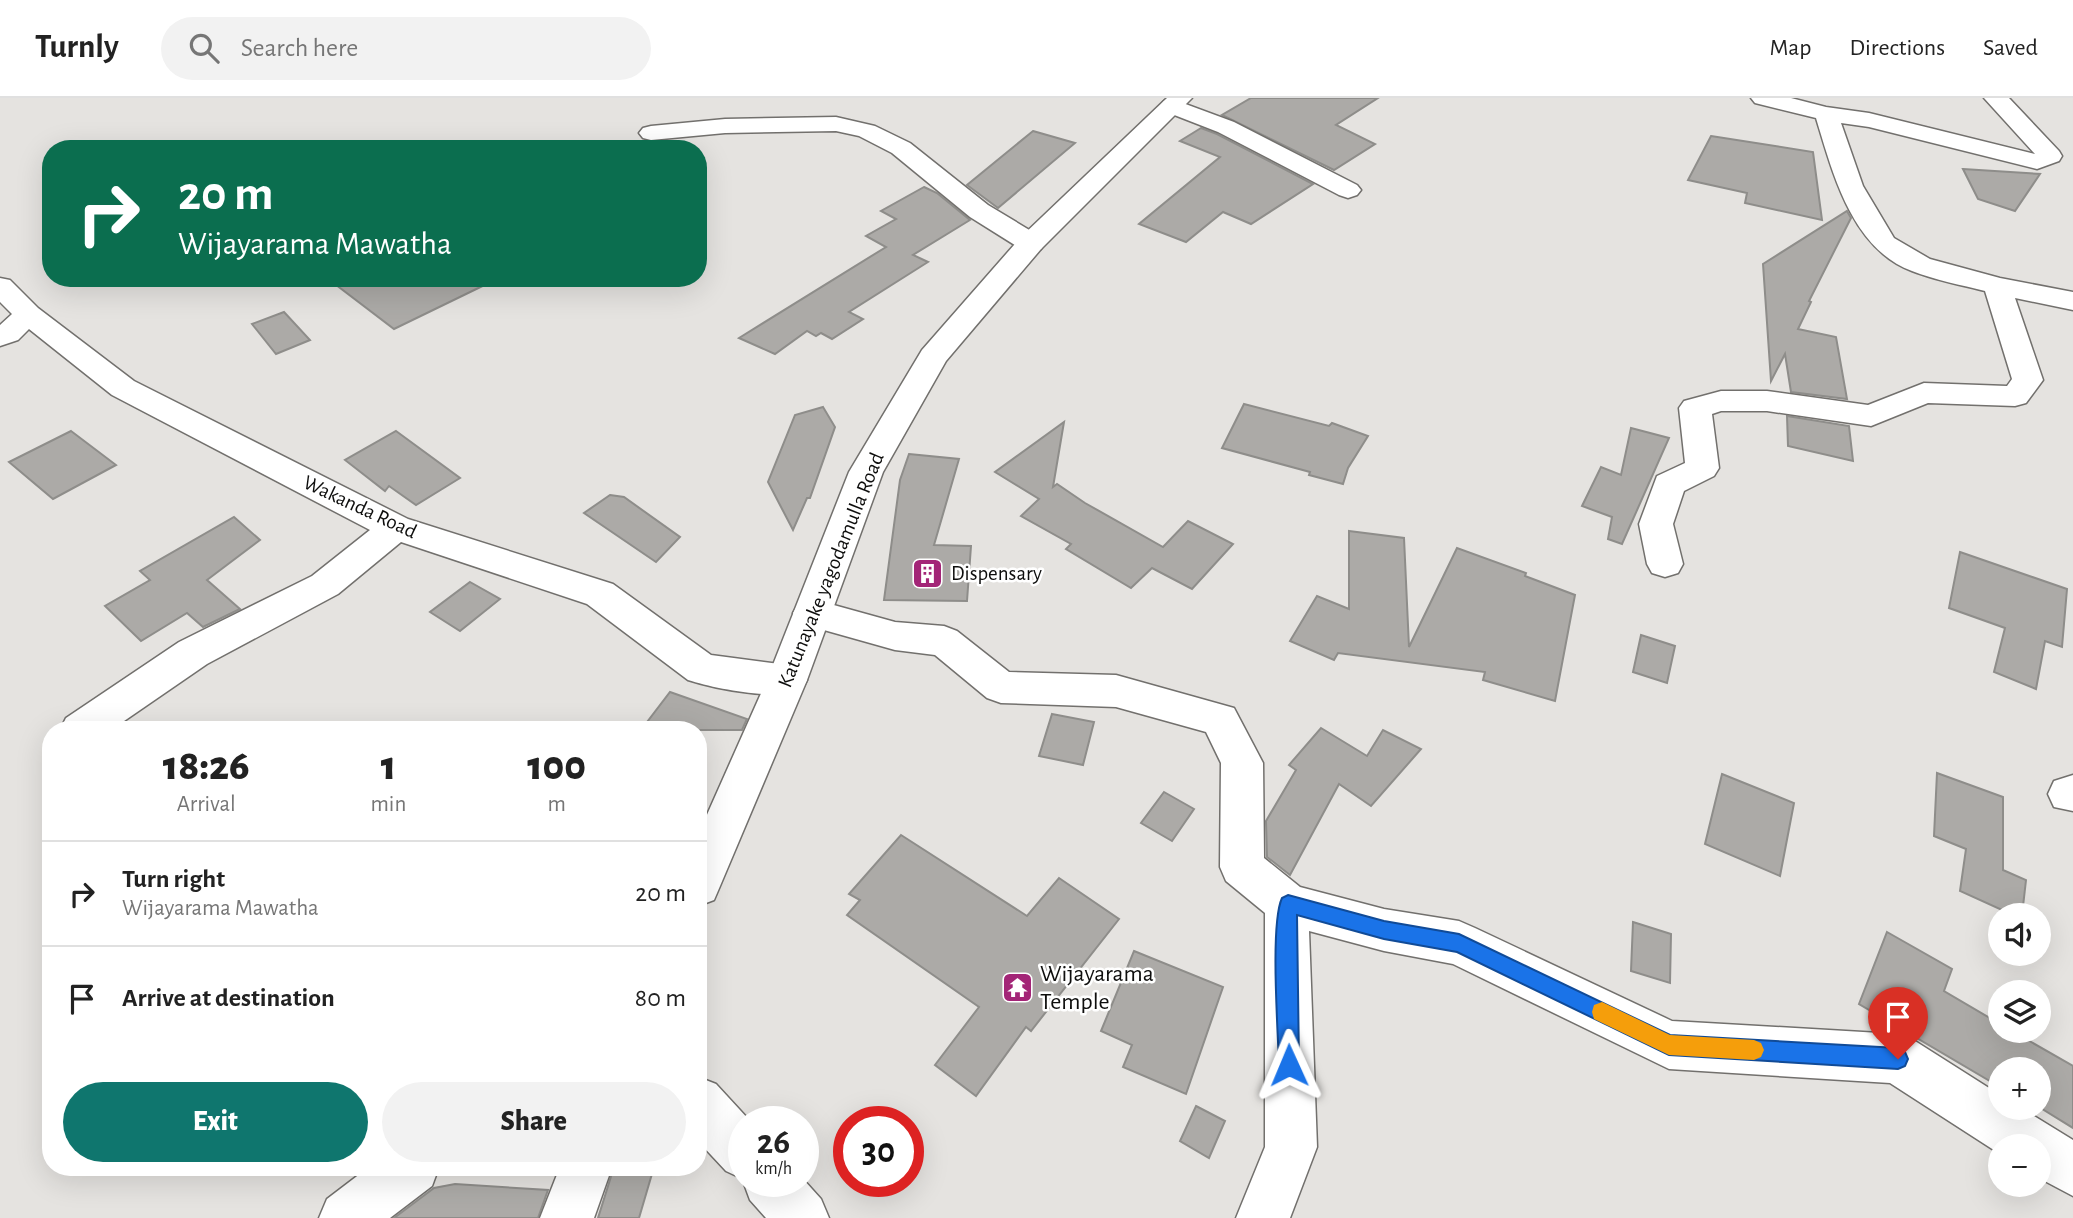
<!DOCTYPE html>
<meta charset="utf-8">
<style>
:root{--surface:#fff;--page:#f2f2f2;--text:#222;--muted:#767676;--line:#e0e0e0;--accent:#0f766e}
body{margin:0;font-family:"Alegreya Sans",sans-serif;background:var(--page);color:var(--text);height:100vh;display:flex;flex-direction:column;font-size:26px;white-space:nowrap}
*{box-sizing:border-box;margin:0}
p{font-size:23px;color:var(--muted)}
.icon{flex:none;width:38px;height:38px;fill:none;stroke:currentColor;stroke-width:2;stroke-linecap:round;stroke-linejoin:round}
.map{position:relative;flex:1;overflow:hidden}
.sheet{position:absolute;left:42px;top:623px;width:665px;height:455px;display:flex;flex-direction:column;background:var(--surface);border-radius:28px;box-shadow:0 7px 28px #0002}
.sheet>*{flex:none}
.top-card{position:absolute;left:42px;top:42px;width:665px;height:147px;border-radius:28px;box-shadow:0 7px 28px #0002;background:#0b6e4f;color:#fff;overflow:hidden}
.controls{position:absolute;left:1988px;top:805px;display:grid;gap:14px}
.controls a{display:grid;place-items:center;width:63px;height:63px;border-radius:50%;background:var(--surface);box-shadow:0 7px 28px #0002;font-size:35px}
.speed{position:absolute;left:728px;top:1008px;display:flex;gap:14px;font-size:35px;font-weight:700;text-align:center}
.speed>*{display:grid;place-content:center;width:91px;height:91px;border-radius:50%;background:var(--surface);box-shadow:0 7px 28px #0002;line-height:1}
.speed small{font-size:18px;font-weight:400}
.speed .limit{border:10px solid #d22;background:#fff;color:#111}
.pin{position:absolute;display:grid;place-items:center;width:60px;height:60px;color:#fff;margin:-72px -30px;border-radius:50% 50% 50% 0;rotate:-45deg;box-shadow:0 0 7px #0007}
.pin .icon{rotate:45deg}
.me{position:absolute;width:77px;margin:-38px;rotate:359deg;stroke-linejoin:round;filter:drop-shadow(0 0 5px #0008)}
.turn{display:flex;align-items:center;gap:24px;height:147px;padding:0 21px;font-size:32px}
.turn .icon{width:91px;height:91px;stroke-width:2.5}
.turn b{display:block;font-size:49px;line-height:60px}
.eta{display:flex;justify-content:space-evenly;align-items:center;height:119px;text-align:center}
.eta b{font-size:42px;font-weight:800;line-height:49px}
.action{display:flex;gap:14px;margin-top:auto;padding:14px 21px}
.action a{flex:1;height:80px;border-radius:42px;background:var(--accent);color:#fff;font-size:28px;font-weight:800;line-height:80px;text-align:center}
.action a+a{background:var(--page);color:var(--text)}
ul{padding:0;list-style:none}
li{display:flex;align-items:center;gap:21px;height:105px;padding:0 21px;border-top:2px solid var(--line)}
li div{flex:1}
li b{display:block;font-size:26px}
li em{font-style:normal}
header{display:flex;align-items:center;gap:42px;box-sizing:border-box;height:98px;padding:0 35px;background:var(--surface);border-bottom:2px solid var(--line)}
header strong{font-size:33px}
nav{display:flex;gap:38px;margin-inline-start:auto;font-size:24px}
.search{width:490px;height:63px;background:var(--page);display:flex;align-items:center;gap:18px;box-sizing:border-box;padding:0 24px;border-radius:38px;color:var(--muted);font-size:26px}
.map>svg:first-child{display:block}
.building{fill:#acaaa7;stroke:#8e8d8a;stroke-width:2}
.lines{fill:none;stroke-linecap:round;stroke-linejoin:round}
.minor-casing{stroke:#72706d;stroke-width:3}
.major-casing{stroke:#72706d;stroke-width:3}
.minor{fill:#fff;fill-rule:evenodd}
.major{fill:#fff;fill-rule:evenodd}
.route{fill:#1a73e8;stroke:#114b97;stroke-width:2}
.slow{fill:#f59e0b}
.labels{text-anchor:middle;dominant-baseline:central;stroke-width:5;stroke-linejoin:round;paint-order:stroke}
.street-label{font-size:21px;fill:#0e0e0d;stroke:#fff}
.poi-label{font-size:21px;fill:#0e0e0d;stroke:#fff;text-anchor:start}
.near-poi-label{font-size:24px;fill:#0e0e0d;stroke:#fff;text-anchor:start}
</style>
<header>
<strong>Turnly</strong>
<div class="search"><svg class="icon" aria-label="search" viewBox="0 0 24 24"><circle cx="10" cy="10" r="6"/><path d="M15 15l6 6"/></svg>Search here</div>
<nav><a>Map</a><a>Directions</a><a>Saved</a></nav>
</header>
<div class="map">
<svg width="2073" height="1120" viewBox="0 0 2073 1120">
<rect width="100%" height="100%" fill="#e5e3e0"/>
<g class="building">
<path d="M 1251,0 L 1378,0 L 1336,27 L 1375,46 L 1334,72 L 1222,17 Z"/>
<path d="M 1201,30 L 1217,36 L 1313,86 L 1251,126 L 1223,114 L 1186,144 L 1139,126 L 1220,59 L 1180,43 Z"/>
<path d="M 1033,33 L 1075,45 L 998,110 L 967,87 Z"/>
<path d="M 1711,38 L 1813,54 L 1822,122 L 1745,105 L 1747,95 L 1688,82 Z"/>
<path d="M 1963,71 L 2040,76 L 2015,113 L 1978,101 Z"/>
<path d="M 924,89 L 937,95 L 970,122 L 913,157 L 928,164 L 849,214 L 863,221 L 832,241 L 821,235 L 816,238 L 807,233 L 775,256 L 739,240 L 886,149 L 866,138 L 896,121 L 881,113 Z"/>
<path d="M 1847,113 L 1851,120 L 1809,203 L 1811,204 L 1798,231 L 1836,239 L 1847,301 L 1791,294 L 1785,256 L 1771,283 L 1763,166 Z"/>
<path d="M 327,180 L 499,180 L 394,231 Z"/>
<path d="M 284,214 L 310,242 L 276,256 L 252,226 Z"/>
<path d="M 1244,306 L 1329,328 L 1332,325 L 1368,338 L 1348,370 L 1343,386 L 1309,377 L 1310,374 L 1222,350 Z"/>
<path d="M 823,309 L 835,329 L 810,400 L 807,400 L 793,432 L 768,384 L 795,317 Z"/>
<path d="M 1787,318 L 1849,328 L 1853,363 L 1788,348 Z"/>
<path d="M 1064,324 L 1053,389 L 1057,386 L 1085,405 L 1163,449 L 1188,423 L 1233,446 L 1192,491 L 1152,470 L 1131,490 L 1066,451 L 1071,446 L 1021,418 L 1039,401 L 995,374 Z"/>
<path d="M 1631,330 L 1669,340 L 1622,446 L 1608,441 L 1612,419 L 1582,408 L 1601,369 L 1621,377 Z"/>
<path d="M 71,333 L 116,367 L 53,401 L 9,364 Z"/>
<path d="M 396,333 L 460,380 L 416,407 L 389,388 L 385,393 L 345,362 Z"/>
<path d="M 909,356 L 959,361 L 934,447 L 971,448 L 967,503 L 884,502 L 900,382 Z"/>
<path d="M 610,397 L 624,399 L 680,439 L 656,464 L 584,415 Z"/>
<path d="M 234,419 L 260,442 L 207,482 L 240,511 L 203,529 L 187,515 L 141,543 L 105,508 L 150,482 L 140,473 Z"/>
<path d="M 1349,433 L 1404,440 L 1409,549 L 1457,450 L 1526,475 L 1525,478 L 1575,497 L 1555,603 L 1483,582 L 1485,574 L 1338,555 L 1334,562 L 1290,543 L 1317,498 L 1349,511 Z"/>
<path d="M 1960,454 L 2067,491 L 2062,549 L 2045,543 L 2036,591 L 1994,574 L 2005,530 L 1949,510 Z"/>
<path d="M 470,484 L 500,501 L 460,533 L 430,514 Z"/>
<path d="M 1641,537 L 1675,548 L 1667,585 L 1633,574 Z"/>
<path d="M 670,594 L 747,621 L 742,632 L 641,632 Z"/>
<path d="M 1052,616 L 1094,624 L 1083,667 L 1039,658 Z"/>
<path d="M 1321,630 L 1367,658 L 1383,632 L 1421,651 L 1371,708 L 1339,686 L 1290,777 L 1267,759 L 1266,723 L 1296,672 L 1289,667 Z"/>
<path d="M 1937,675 L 2003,699 L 2003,772 L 2026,782 L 2022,817 L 2013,817 L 1960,793 L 1966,751 L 1934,738 Z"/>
<path d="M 1722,676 L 1794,705 L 1780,778 L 1705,746 Z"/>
<path d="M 1164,694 L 1194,711 L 1172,743 L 1141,725 Z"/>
<path d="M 901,737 L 1027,818 L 1059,780 L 1119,821 L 1031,933 L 1026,929 L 976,998 L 935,967 L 979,909 L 847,817 L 860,802 L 849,796 Z"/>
<path d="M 1633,824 L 1671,836 L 1670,885 L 1631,873 Z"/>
<path d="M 1887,834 L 1952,871 L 1944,893 L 2000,926 L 2000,933 L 2012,933 L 2073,968 L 2073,1030 L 2039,1009 L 2039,971 L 2000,971 L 2000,989 L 1859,906 Z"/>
<path d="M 1134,853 L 1223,889 L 1186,996 L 1123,969 L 1132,947 L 1101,933 Z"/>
<path d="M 1196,1008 L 1225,1023 L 1209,1060 L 1180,1043 Z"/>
<path d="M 614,1069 L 654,1069 L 639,1120 L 598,1120 Z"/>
<path d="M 455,1086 L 548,1092 L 538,1120 L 394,1120 L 434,1090 Z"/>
</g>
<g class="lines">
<defs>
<g id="minor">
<path d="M 1751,0 L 1791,0 L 1826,9 L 1869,15 L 2035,56 L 1984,0 L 2009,0 L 2059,53 L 2062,58 L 2059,63 L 2037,71 L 1869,29 L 1841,25 L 1863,88 L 1894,140 L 1930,161 L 2000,180 L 2073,194 L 2073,212 L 2015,200 L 2043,282 L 2026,305 L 2015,308 L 1928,305 L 1871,328 L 1767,313 L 1721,313 L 1712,316 L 1719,370 L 1714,378 L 1684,393 L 1673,426 L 1683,466 L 1678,475 L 1665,479 L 1652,475 L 1647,466 L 1639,426 L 1657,378 L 1685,365 L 1679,310 L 1684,303 L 1721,293 L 1767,293 L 1868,307 L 1924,285 L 2007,288 L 2012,281 L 1985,193 C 1961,187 1935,182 1912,173 C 1852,151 1833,76 1816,20 L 1755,5 Z"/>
<path d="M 1172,1 L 1234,24 L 1357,87 L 1361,92 L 1357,97 L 1348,100 L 1339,97 L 1218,34 L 1164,13 L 1160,8 L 1164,3 Z"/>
<path d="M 836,19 L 875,28 L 910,45 L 988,107 L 1041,139 L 1045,145 L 1041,151 L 1031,153 L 1021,151 L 970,119 L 892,55 L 859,38 L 836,33 L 725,35 L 651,42 L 643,40 L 639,35 L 643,30 L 651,28 L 725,21 Z"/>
<path d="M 0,180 L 10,182 L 38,210 L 134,283 L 408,421 L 613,486 L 711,557 L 787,567 L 801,571 L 807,582 L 801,593 C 774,602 716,591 688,582 L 587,506 L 401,444 L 338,496 L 207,566 L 111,632 L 60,632 L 66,620 L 179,544 L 312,478 L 370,432 L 112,297 L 29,231 L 18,242 L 0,248 L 0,227 L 12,216 L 0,204 Z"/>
<path d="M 812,501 L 895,524 L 944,528 L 957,533 L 1009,574 L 1116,577 L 1234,610 L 1263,665 L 1264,760 L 1300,789 L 1384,811 L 1459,823 L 1475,830 L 1672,923 L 1897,936 L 1915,943 L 2000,997 L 2000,1010 L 2021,1010 L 2073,1042 L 2073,1098 L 2039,1080 L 2039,1048 L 2000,1048 L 2000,1056 L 1890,985 L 1669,971 L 1453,866 L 1384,853 L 1309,833 L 1317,1049 L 1290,1120 L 1236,1120 L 1265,1049 L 1265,815 L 1226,783 L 1220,769 L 1221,665 L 1206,634 L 1116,609 L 1001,605 L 987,600 L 935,557 L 895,552 L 799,525 L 793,515 L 799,505 Z"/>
<path d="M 2073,677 L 2073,713 L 2054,709 L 2048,696 L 2054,683 Z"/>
<path d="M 698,979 L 716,986 L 751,1024 L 744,1024 L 744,1083 L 803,1081 L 821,1101 L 829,1120 L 766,1120 L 750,1102 L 743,1083 L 743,1081 L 726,1073 L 698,1043 Z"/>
<path d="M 369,1069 L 439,1069 L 432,1088 L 390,1120 L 319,1120 L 327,1101 Z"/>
</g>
<g id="major">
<path d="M 1167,0 L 1192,0 L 1041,151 L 946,263 L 883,374 L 807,582 L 720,788 L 714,802 L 698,808 L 698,737 L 767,582 L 849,374 L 922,252 L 1021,139 Z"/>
<path d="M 560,1069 L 612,1069 L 594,1120 L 540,1120 Z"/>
</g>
</defs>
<use href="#minor" class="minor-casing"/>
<use href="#major" class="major-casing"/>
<use href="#minor" class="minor"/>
<use href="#major" class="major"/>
</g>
<path class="route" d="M 1288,797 L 1384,823 L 1459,836 L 1670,937 L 1898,950 L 1905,954 L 1908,961 L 1905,968 L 1898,971 L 1669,957 L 1457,854 L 1384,841 L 1297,817 L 1299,967 L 1296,975 L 1289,978 L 1282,975 L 1279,967 C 1278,933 1270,826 1282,800 Z"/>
<path class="slow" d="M 1602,904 L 1670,937 L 1754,942 L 1761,945 L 1764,952 L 1761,959 L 1754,962 L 1669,957 L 1594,921 L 1592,914 L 1594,907 Z"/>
<defs>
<symbol id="building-square" viewBox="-11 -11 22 22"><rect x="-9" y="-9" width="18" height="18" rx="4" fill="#a32577" stroke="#fff"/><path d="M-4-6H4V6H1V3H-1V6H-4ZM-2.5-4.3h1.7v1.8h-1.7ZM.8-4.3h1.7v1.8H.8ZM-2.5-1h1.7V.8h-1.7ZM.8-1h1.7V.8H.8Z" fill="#fff"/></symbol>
<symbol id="temple-square" viewBox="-11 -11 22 22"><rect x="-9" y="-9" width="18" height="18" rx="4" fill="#a32577" stroke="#fff"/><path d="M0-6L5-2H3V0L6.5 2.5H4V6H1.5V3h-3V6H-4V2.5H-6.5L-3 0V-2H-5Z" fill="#fff"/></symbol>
</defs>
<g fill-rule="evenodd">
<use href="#building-square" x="910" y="458" width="35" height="35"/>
<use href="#temple-square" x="1000" y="872" width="35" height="35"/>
</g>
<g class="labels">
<g class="street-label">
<text transform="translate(360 409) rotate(25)">Wakanda Road</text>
<text transform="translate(831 472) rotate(-68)">Katunayake yagodamulla Road</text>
</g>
<g class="poi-label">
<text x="951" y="475">Dispensary</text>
</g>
<g class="near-poi-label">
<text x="1040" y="876">Wijayarama<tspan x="1040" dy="28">Temple</tspan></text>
</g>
</g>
</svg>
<div class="controls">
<a><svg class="icon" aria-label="sound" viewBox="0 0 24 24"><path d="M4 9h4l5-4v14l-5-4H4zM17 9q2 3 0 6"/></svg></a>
<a><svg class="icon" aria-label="layers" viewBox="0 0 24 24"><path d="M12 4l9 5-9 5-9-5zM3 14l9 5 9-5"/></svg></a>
<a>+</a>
<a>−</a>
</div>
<div class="speed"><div>26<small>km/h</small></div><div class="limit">30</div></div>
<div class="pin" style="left:1898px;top:961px;background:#d93025"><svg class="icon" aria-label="arrive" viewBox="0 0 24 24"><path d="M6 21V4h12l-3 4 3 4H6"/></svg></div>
<svg class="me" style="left:1289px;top:967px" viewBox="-20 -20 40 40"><path d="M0-17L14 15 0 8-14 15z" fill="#1a73e8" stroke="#fff" stroke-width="4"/></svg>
<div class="top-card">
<div class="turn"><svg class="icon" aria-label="right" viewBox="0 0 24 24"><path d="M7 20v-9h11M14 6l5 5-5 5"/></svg><div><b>20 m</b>Wijayarama Mawatha</div></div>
</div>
<section class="sheet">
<div class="eta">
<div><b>18:26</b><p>Arrival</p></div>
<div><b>1</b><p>min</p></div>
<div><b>100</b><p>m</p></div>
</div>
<ul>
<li><svg class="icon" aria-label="right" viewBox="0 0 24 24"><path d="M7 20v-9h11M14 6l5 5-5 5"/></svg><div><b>Turn right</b><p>Wijayarama Mawatha</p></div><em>20 m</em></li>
<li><svg class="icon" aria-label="arrive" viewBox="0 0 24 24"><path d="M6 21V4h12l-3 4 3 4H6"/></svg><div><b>Arrive at destination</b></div><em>80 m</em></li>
</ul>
<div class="action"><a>Exit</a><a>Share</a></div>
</section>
</div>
